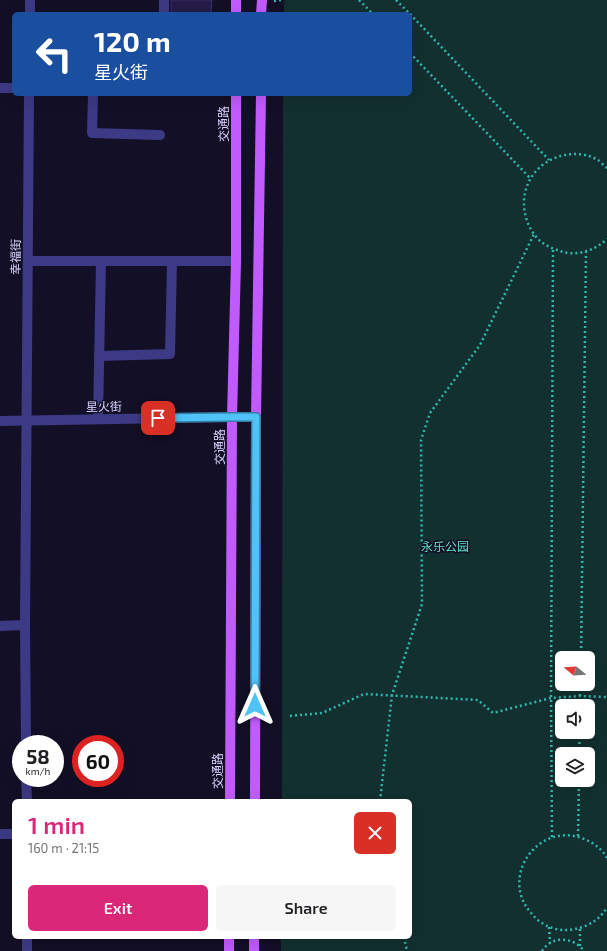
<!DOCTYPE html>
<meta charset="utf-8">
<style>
:root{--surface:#fff;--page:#f6f6f6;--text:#202124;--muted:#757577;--accent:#db2777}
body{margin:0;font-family:"Exo 2","Noto Sans SC",sans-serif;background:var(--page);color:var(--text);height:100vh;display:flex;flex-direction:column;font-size:15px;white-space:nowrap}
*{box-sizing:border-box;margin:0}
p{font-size:13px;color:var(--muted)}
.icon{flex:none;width:22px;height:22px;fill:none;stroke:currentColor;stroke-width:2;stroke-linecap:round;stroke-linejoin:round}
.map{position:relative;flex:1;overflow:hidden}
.sheet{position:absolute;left:12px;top:799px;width:400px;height:140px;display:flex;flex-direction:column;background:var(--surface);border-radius:6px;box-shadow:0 4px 16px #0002}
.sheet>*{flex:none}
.top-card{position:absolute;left:12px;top:12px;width:400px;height:84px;border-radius:6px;box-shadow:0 4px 16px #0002;background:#1a4fa0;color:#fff;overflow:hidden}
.needle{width:26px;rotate:288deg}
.buttons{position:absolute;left:555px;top:651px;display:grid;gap:8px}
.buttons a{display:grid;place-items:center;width:40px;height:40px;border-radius:6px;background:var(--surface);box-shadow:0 4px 16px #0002;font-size:20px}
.speed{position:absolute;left:12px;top:735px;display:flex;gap:8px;font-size:20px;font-weight:700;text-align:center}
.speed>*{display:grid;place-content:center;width:52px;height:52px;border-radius:50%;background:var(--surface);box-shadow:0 4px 16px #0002;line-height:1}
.speed small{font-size:10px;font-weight:400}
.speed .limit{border:6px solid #d22;background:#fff;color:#111}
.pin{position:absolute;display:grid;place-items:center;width:34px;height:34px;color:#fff;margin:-17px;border-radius:8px;box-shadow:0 2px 6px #0006}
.me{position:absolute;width:44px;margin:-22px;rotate:0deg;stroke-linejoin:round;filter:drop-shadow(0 0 3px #0008)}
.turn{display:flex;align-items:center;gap:14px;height:84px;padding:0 16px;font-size:18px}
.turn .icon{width:52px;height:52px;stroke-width:2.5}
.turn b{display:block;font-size:28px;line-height:34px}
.round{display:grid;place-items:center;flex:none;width:42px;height:42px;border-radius:6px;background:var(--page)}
.head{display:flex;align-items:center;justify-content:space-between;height:68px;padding:0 16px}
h1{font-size:24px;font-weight:600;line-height:30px;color:var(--accent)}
.cta{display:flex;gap:8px;margin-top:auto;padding:8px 16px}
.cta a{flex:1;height:46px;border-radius:6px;background:var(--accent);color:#fff;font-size:16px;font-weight:600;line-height:46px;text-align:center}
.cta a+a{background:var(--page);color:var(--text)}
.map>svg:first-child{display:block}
.green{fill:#12302f;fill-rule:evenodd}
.building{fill:#241b47;stroke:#3b2d73}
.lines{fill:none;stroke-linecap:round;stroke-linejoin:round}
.path{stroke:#2fb8b0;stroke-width:2.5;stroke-dasharray:2 3;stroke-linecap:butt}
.minor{stroke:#3d3a85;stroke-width:10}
.major{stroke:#c25bff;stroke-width:10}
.route-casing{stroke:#337fa1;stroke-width:10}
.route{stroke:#4fc3f7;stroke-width:7}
.labels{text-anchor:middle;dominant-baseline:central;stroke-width:3;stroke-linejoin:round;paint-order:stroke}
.street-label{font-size:12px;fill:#d9d4ff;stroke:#130f26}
.park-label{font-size:12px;fill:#5fe0c0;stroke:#130f26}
</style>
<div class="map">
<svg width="607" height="951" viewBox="0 0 607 951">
<rect width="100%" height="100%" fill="#130f26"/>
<path class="green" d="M 284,0 L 607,0 L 607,951 L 281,951 L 281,937 L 410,937 L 410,801 L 282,801 L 283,94 L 410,94 L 410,14 L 284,14 ZM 562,658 L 588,658 L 588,684 L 562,684 ZM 562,706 L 588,706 L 588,732 L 562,732 ZM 562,754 L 588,754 L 588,780 L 562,780 Z"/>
<path class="building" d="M 171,0 L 212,0 L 211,14 L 171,14 Z"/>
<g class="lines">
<g class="path">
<path d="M 359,0 L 373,14"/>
<path d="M 396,0 L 410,14"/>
<path d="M 274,1 L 282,0"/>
<path d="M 410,14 L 549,160"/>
<path d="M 410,53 L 530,178"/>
<path d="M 607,168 C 604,166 601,162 598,160 C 576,147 544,156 531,178 C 519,197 523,223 538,239 C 545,246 554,249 563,252 C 579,256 595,250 607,239"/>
<path d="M 581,658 L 586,252"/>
<path d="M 580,706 L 580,684"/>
<path d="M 290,716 L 322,713 L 364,694 L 478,700 L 493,713 L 551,698 L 580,696 L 607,697"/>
<path d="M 579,754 L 580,732"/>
<path d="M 380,801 L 392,695 L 422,604 L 421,440 L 430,413 L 480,345 L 534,234"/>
<path d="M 578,836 L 579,780"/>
<path d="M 552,837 L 551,698 L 553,249"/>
<path d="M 607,858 C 602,849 594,843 584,839 C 538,820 498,878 532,914 C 540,924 554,931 567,930 C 583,929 599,922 607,907"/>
<path d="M 549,927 L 550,943"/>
<path d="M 580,929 L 580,946"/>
<path d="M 404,937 L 407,951"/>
<path d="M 542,951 C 552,935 574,937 584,951"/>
</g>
<g class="minor">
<path d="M 30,14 L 30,0"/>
<path d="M 164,14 L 164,0"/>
<path d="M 0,88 L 14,88"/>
<path d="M 93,94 L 92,133 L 160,135"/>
<path d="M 28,261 L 236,261"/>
<path d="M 99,356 L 170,354 L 172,261"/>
<path d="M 98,419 L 101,261"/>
<path d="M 0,421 L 232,417 L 256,417"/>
<path d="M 0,626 L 25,625"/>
<path d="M 26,744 L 25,625 L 29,94"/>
<path d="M 26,778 L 27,801"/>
<path d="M 0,834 L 14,834"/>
<path d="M 27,951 L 27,937"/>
</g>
<g class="major">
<path d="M 236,0 L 236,14"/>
<path d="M 261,14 L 262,0"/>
<path d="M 230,801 L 232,417 L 236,261 L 236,94"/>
<path d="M 255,801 L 256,417 L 261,94"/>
<path d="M 229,951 L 229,937"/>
<path d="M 254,951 L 254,937"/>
</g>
</g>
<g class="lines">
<defs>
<path id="route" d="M 158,418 L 232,417 L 256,417 L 255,705"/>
</defs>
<use href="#route" class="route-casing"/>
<use href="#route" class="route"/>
</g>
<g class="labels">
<g class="street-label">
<text transform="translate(223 124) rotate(-90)">交通路</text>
<text transform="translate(15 257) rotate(-89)">幸福街</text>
<text transform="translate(104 406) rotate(-1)">星火街</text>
<text transform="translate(219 447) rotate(-90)">交通路</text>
<text transform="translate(217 771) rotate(-90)">交通路</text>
</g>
<g class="park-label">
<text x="445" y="546">永乐公园</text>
</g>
</g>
</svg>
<div class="buttons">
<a><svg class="needle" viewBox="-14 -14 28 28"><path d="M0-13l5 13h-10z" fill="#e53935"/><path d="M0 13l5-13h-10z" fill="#757577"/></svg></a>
<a><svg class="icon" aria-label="sound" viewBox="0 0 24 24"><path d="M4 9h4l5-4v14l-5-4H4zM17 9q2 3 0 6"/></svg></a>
<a><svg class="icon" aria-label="layers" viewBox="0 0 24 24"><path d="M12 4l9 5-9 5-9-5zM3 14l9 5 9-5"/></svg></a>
</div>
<div class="speed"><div>58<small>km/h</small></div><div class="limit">60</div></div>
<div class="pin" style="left:158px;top:418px;background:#d93025"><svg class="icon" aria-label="arrive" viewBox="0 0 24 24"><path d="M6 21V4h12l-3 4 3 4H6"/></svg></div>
<svg class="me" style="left:255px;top:705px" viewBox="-20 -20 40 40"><path d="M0-17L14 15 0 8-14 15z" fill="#4fc3f7" stroke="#fff" stroke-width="4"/></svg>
<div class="top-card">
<div class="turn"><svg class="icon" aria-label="left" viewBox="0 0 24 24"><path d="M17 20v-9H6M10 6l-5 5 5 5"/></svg><div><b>120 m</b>星火街</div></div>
</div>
<section class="sheet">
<div class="head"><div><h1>1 min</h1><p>160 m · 21:15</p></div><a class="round" style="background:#d93025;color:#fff"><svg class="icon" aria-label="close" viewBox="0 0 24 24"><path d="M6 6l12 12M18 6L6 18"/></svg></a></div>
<div class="cta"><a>Exit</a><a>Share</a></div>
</section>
</div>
